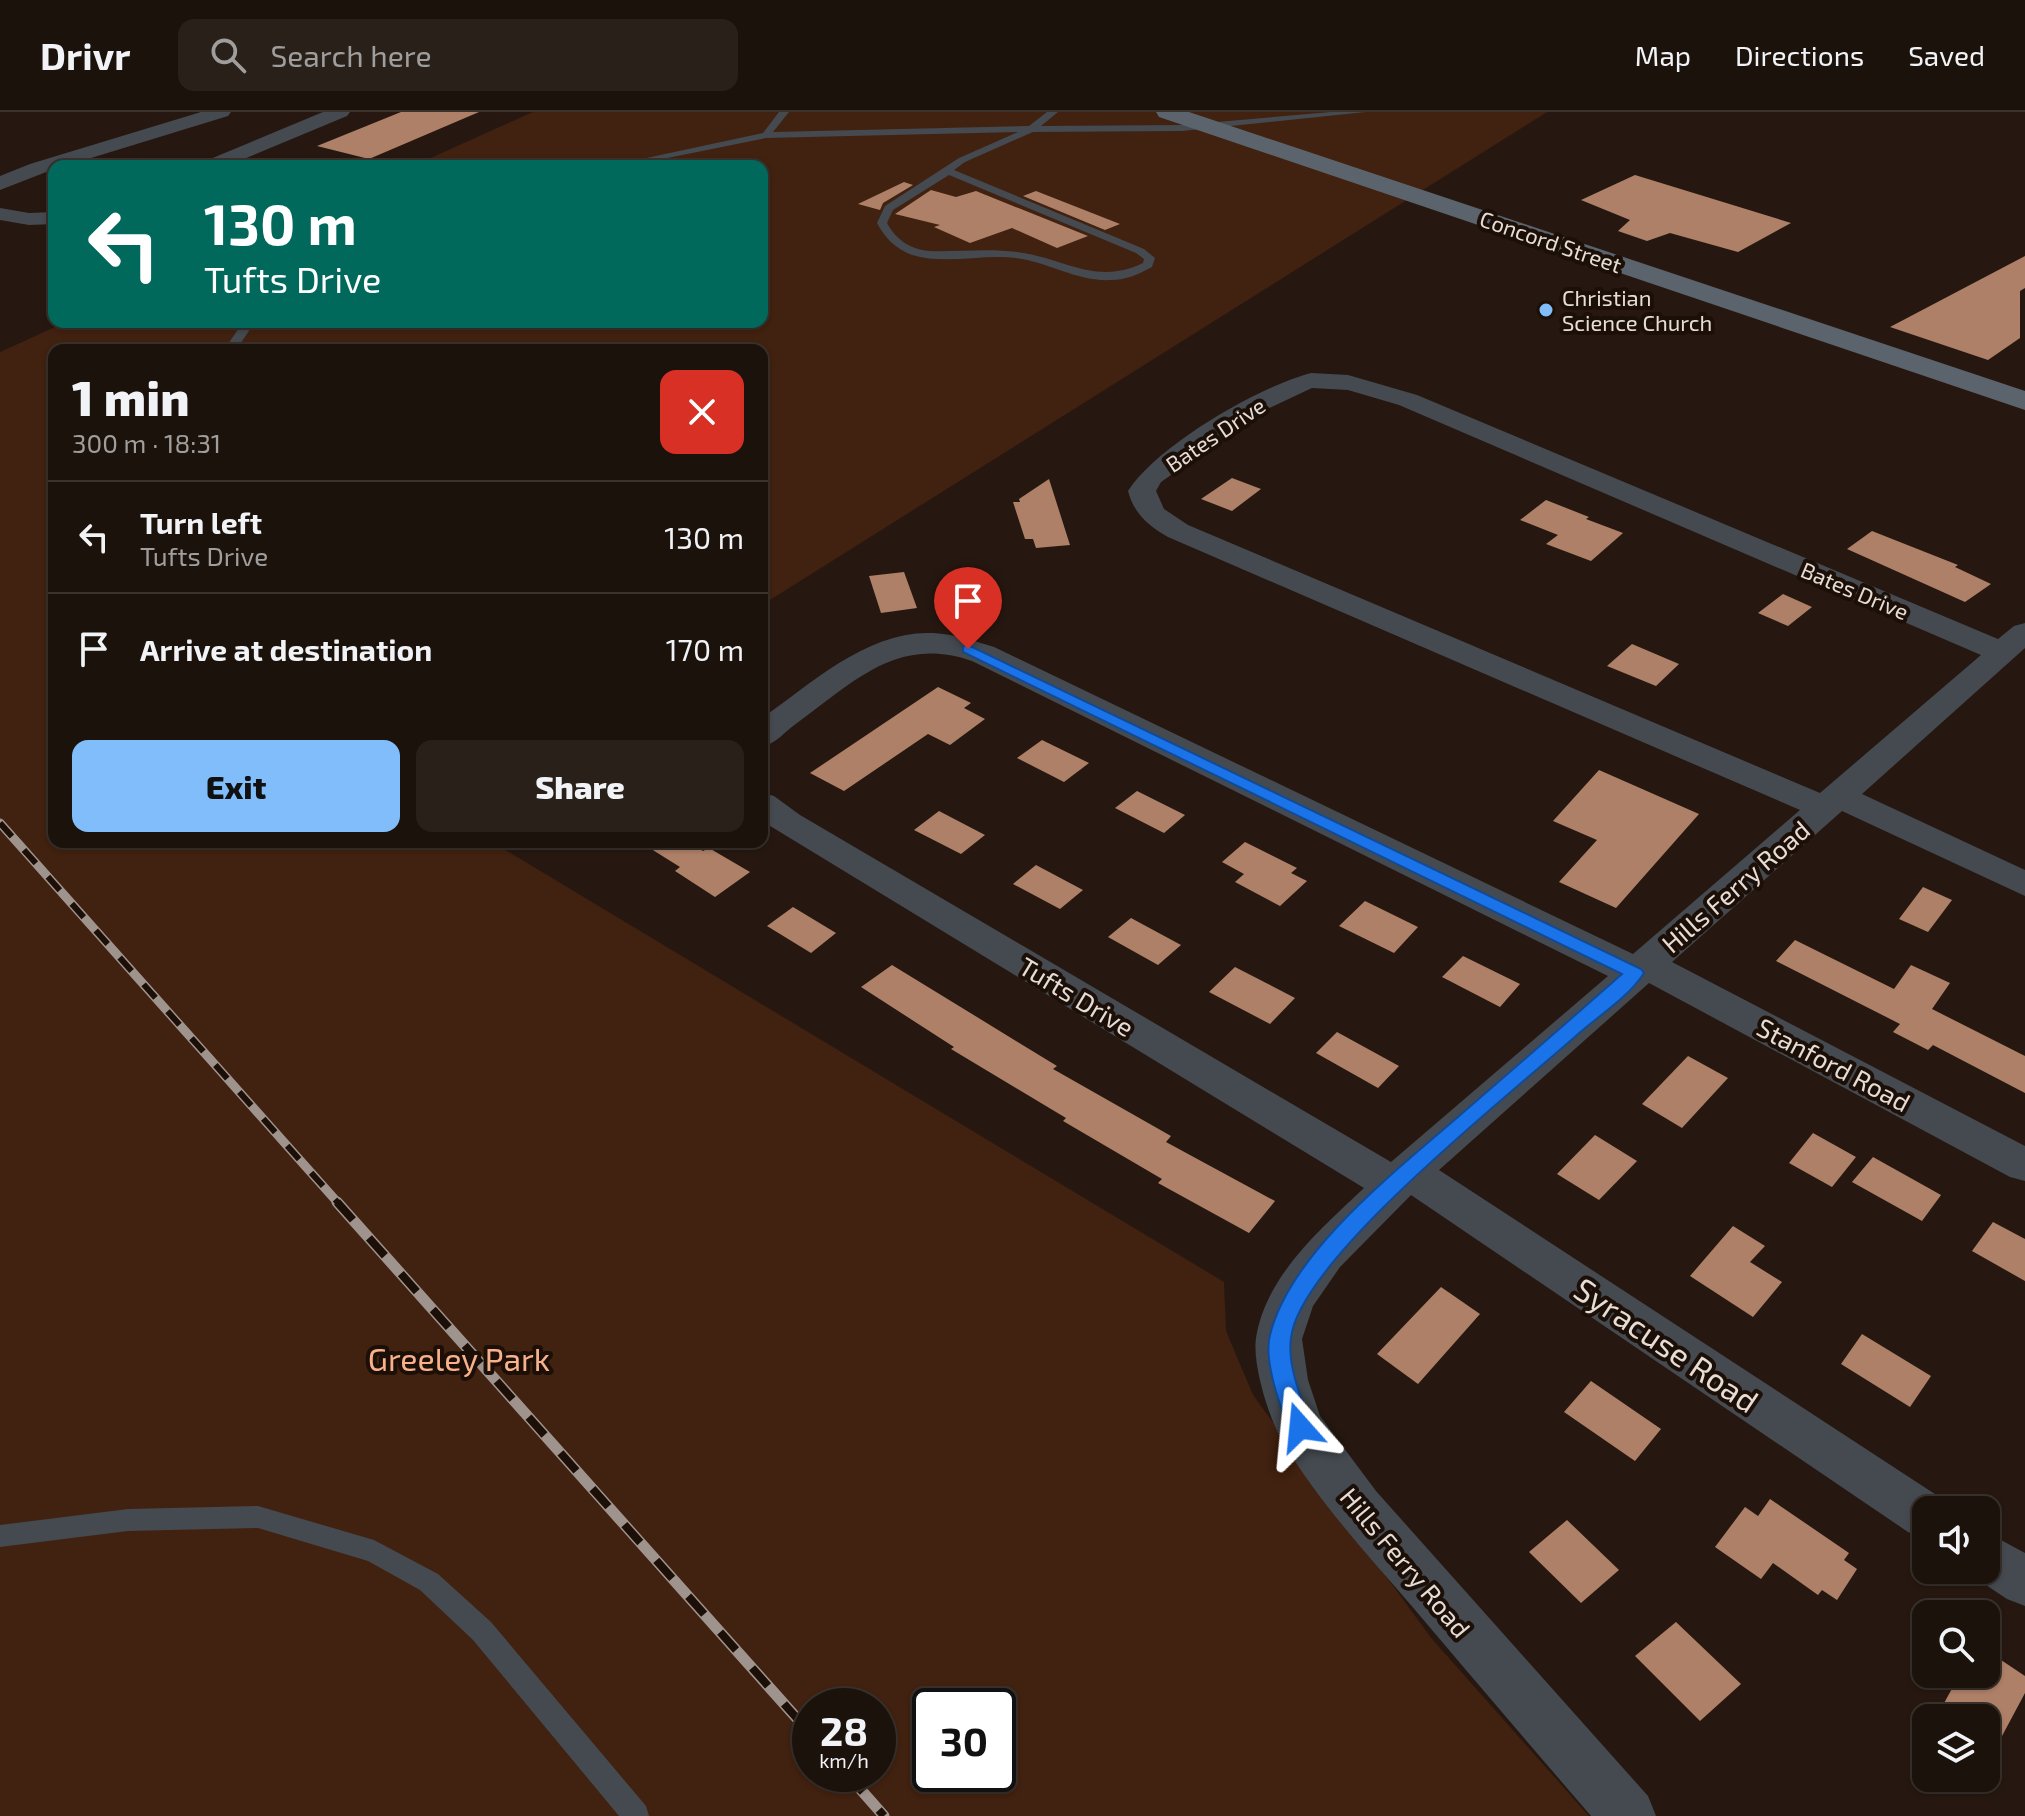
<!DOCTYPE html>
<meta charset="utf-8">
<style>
:root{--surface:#1c120c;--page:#29201a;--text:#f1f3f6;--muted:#a09e9d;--line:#3a322d;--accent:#80bdfa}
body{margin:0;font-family:"Exo 2",sans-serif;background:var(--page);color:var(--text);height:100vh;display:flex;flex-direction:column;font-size:30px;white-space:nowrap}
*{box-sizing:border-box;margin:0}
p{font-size:26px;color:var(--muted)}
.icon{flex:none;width:44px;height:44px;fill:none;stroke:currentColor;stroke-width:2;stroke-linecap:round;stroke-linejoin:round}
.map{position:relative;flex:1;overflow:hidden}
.side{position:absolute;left:48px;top:232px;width:720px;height:504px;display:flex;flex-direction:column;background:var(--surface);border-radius:16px;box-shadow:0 2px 6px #0004,0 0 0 2px var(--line)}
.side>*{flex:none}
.banner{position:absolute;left:48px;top:48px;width:720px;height:168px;border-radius:16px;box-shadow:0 2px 6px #0004,0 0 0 2px var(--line);background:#00695c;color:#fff;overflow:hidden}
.tools{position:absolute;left:1912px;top:1384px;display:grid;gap:16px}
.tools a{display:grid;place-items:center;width:88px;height:88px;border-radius:16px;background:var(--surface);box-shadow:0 2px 6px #0004,0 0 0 2px var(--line);font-size:40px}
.speed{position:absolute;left:792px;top:1576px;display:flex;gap:16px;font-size:40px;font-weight:700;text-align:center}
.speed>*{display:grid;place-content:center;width:104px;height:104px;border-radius:50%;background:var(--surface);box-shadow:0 2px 6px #0004,0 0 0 2px var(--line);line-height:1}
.speed small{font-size:20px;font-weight:400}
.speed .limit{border:4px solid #111;border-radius:12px;background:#fff;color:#111}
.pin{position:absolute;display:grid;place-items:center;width:68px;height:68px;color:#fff;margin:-82px -34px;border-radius:50% 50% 50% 0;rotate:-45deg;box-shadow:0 0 8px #0007}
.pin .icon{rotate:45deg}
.me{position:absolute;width:88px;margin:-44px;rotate:342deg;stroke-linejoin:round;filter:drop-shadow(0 0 6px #0008)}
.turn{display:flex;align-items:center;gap:28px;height:168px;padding:0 24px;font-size:36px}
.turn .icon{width:104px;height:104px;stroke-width:2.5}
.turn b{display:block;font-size:56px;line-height:68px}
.round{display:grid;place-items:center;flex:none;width:84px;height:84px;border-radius:16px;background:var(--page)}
.head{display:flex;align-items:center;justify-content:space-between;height:136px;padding:0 24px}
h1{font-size:48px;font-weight:800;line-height:60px}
.action{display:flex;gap:16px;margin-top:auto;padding:16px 24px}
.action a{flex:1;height:92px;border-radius:16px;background:var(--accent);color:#111;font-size:32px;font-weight:800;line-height:92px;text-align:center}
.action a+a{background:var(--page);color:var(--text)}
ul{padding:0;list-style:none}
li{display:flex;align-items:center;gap:24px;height:112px;padding:0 24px;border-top:2px solid var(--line)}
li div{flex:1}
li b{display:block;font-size:30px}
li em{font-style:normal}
header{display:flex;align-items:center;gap:48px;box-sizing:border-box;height:112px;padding:0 40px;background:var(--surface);border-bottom:2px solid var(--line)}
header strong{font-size:38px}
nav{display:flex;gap:44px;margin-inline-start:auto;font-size:28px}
.search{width:560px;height:72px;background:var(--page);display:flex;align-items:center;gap:20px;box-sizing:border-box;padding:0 28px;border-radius:16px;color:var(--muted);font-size:30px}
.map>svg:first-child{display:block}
.green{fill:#41210f;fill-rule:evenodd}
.building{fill:#ae8067}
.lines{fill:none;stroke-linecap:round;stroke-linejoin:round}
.service{fill:#444a50;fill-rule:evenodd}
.minor{fill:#444a50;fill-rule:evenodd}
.secondary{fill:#5b646d;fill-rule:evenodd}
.rail-far1-casing{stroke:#9f948d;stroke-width:9}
.rail-casing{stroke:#9f948d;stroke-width:11}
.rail-far1{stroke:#1c0f07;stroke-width:6;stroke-dasharray:18;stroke-linecap:butt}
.rail{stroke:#1c0f07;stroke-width:8;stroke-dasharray:24;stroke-linecap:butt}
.route{fill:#1a73e8;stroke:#114b97;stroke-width:2}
.poi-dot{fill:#80bdfa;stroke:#1c0f07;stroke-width:3}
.labels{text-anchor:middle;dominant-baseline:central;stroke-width:8;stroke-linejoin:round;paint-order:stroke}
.far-street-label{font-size:22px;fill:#e7ddd7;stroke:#1c0f07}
.far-poi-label{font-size:22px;fill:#e7ddd7;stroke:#1c0f07;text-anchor:start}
.street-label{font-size:26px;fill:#e7ddd7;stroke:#1c0f07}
.near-street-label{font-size:32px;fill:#e7ddd7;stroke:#1c0f07}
.near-park-label{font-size:32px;fill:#f8b18b;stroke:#1c0f07}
</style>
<header>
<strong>Drivr</strong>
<div class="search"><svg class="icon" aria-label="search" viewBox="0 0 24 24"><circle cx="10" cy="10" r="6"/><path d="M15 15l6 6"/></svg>Search here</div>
<nav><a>Map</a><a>Directions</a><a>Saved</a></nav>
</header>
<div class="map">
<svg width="2025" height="1704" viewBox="0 0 2025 1704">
<rect width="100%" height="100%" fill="#261810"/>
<path class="green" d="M 533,0 L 1547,0 L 762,493 L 762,238 L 54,238 L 54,730 L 492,730 L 1224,1170 L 1226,1219 L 1253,1283 L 1432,1527 L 1589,1704 L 0,1704 L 0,240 L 66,210 L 762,210 L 762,54 L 413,54 ZM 810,1594 L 878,1594 L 878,1662 L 810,1662 ZM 930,1594 L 998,1594 L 998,1662 L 930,1662 Z"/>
<g class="building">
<path d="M 401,0 L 479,0 L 369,47 L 317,34 Z"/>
<path d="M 1635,63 L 1791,111 L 1738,140 L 1670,121 L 1647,129 L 1618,119 L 1630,108 L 1581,88 Z"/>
<path d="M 904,70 L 913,73 L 883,91 L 880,98 L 858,92 Z"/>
<path d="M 931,78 L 956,85 L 976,79 L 1088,124 L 1057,136 L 1012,116 L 970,131 L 934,115 L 940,113 L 895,102 Z"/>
<path d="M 1036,79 L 1120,112 L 1105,118 L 1023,84 Z"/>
<path d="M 2025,144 L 2025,176 L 2020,179 L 2020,226 L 1988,248 L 1890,215 Z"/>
<path d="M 1232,366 L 1261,377 L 1232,399 L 1201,387 Z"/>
<path d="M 1049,367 L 1070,433 L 1036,436 L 1033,427 L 1025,427 L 1013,390 L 1020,390 L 1019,387 Z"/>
<path d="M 1546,388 L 1589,405 L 1586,407 L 1623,421 L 1591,449 L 1546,432 L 1558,423 L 1520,408 Z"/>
<path d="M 1872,419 L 1958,453 L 1955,455 L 1991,472 L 1965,490 L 1847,437 Z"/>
<path d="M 904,460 L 917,496 L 881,501 L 869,464 Z"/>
<path d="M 1783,482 L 1812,495 L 1788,514 L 1758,501 Z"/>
<path d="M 1632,532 L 1679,552 L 1656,574 L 1607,554 Z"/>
<path d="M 938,575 L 971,591 L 964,596 L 985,607 L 950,633 L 928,622 L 844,679 L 810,661 Z"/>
<path d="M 1042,628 L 1089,651 L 1064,670 L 1017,646 Z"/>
<path d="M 1599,658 L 1699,702 L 1616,796 L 1559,770 L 1597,728 L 1553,709 Z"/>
<path d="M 1137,679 L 1185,703 L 1164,721 L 1115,696 Z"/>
<path d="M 939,699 L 985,723 L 961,742 L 914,718 Z"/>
<path d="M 640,730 L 688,730 L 703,739 L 709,736 L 750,760 L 715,785 L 675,759 L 680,755 Z"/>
<path d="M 1245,730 L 1297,756 L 1291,761 L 1307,769 L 1280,794 L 1235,770 L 1244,762 L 1222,750 Z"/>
<path d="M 1036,753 L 1083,778 L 1060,797 L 1013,772 Z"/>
<path d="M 1923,775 L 1952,788 L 1928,820 L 1899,807 Z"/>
<path d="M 1365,789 L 1418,815 L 1394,841 L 1339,814 Z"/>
<path d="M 793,795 L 836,821 L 811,841 L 767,814 Z"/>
<path d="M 1131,806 L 1181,833 L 1158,853 L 1108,825 Z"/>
<path d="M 1795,828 L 1894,877 L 1911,853 L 1950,871 L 1932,897 L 2025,944 L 2025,981 L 1933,933 L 1928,938 L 1893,920 L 1900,912 L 1776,849 Z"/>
<path d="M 1463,844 L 1520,872 L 1500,895 L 1442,865 Z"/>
<path d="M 892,853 L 1057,954 L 1053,957 L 1171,1024 L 1166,1030 L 1275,1089 L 1249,1121 L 1158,1071 L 1162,1067 L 1063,1009 L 1066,1006 L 951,937 L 954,935 L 861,875 Z"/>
<path d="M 1235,855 L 1295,886 L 1270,912 L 1209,880 Z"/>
<path d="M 1337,920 L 1399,954 L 1378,976 L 1316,941 Z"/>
<path d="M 1688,944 L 1728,966 L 1682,1016 L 1642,992 Z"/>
<path d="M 1813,1021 L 1856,1045 L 1832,1075 L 1789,1051 Z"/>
<path d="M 1595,1023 L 1637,1049 L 1599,1088 L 1557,1062 Z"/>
<path d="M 1873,1045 L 1941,1083 L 1922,1109 L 1852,1070 Z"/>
<path d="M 1993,1110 L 2025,1127 L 2025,1169 L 1972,1139 Z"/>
<path d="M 1733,1114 L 1765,1134 L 1750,1150 L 1782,1170 L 1753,1205 L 1690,1164 Z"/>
<path d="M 1441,1175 L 1480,1202 L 1418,1272 L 1377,1242 Z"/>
<path d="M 1862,1222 L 1931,1264 L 1910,1295 L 1841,1252 Z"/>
<path d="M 1591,1269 L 1661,1317 L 1635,1349 L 1564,1300 Z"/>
<path d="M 1770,1387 L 1849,1441 L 1844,1448 L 1857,1457 L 1837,1488 L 1822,1478 L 1818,1483 L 1773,1451 L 1761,1467 L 1715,1435 L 1745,1395 L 1758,1404 Z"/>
<path d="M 1567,1408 L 1619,1458 L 1581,1491 L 1529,1440 Z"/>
<path d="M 1676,1510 L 1741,1572 L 1700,1609 L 1635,1544 Z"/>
<path d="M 1986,1538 L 2025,1564 L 2025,1581 L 1986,1654 L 1986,1606 L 1962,1606 L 1943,1593 L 1960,1562 L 1986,1562 Z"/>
</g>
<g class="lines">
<g class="service">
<path d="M 779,0 L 789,0 L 773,20 L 1029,14 L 1047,0 L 1058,0 L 1041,14 L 1182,13 L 1331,0 L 1366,0 L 1182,19 L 1033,20 L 965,50 L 954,58 L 1144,137 L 1155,146 L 1152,155 C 1139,162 1126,168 1111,168 C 1078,170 1048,150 1016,146 C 983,142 944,153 912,143 C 896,137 885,126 877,111 L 885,94 L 959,46 L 1018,20 L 766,26 L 628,54 L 609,54 L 763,21 ZM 949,63 L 1136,141 L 1144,147 L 1143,151 C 1095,174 1065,146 1017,140 C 988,136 958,140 929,139 C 910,137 896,128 887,111 L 893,98 Z"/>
<path d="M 243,210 L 255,210 L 236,238 L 224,238 Z"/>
<path d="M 258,1394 L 374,1428 L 438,1462 L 491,1510 L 646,1694 L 649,1704 L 619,1704 L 473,1528 L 420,1478 L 368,1449 L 258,1416 L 128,1419 L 0,1435 L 0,1413 L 128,1397 Z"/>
</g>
<g class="minor">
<path d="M 201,0 L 231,0 L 228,4 L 65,54 L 54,54 L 54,57 L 0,78 L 0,64 L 30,52 Z"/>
<path d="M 323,0 L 350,0 L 347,4 L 227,54 L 200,54 L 203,50 Z"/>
<path d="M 0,96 L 29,101 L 54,100 L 54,112 L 29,113 L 0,108 Z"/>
<path d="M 1311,261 L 1348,263 L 1417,283 L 1998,527 L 2014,514 L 2025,511 L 2025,536 L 1862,682 L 2025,758 L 2025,784 L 1842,699 L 1672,850 L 2025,1034 L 2025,1069 L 2010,1065 L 1649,871 L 1439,1058 L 1944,1388 L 1948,1398 L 1926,1398 L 1926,1427 L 1908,1420 L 1411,1083 L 1340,1155 L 1313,1194 L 1302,1227 L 1308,1268 L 1320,1304 L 1376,1379 L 1648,1684 L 1656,1704 L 1591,1704 C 1530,1633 1470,1563 1410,1492 C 1366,1441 1318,1389 1283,1330 C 1269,1307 1252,1252 1256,1226 C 1266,1163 1321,1117 1364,1076 L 762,709 L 762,681 L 774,684 L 800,703 L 1391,1050 L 1608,864 L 972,549 C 897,523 854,570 797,611 C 784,620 777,631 762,635 L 762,606 C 812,571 868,518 933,521 C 954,522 975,529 994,535 L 1633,842 L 1800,698 L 1168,425 C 1149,414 1134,402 1128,379 C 1158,333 1258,275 1311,261 ZM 1312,276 L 1348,278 L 1399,293 L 1981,543 L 1820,681 L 1188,413 L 1164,397 L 1156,379 L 1161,370 L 1261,300 Z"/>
<path d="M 1986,1420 L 2025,1441 L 2025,1494 L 2007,1487 L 1968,1461 L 1967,1458 L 1986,1458 Z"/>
</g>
<path class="secondary" d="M 1156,0 L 1189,0 L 2025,279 L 2025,298 L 1159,5 Z"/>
<defs>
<path id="rail-far1" d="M 0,711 L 339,1092"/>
<g id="rail">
<path d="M 337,1090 L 810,1621"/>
<path d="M 847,1662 L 884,1704"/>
</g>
</defs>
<use href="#rail-far1" class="rail-far1-casing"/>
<use href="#rail" class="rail-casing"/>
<use href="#rail-far1" class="rail-far1"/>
<use href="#rail" class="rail"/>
</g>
<path class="route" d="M 968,533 L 1641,857 L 1644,861 C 1629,885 1598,904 1577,923 C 1513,980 1299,1148 1291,1226 C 1287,1255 1302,1288 1312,1315 L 1308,1322 L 1300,1325 L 1292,1322 C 1281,1299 1263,1248 1270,1223 C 1291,1138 1401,1055 1466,998 C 1518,953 1570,908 1622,862 L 963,540 L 963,534 Z"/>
<circle class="poi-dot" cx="1546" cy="198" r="8"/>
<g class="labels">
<g class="far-street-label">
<text transform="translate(1551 129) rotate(19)">Concord Street</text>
<text transform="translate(1215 322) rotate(-34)">Bates Drive</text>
<text transform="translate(1855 478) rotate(23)">Bates Drive</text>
</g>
<g class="far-poi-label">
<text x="1562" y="185">Christian<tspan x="1562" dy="25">Science Church</tspan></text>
</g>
<g class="street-label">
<text transform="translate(1735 774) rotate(-41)">Hills Ferry Road</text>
<text transform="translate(1077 884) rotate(31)">Tufts Drive</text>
<text transform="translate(1834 952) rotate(28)">Stanford Road</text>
<text transform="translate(1406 1450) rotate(50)">Hills Ferry Road</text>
</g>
<g class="near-street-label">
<text transform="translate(1667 1232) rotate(34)">Syracuse Road</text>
</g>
<g class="near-park-label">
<text x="459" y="1246">Greeley Park</text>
</g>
</g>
</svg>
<div class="tools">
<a><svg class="icon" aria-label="sound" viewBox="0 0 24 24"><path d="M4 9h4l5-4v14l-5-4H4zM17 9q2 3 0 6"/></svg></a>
<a><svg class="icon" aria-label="search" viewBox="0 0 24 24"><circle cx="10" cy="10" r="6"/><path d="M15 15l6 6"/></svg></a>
<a><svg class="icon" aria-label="layers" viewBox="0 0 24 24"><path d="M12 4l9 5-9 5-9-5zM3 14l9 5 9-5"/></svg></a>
</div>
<div class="speed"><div>28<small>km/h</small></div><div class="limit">30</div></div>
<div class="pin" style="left:968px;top:537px;background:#d93025"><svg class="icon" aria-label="arrive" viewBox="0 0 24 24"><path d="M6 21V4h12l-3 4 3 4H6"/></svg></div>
<svg class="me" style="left:1300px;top:1315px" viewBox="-20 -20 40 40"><path d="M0-17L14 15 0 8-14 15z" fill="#1a73e8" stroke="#fff" stroke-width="4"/></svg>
<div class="banner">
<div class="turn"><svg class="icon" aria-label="left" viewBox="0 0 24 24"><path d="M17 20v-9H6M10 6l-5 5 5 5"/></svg><div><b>130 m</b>Tufts Drive</div></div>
</div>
<section class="side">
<div class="head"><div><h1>1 min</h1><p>300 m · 18:31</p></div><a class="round" style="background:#d93025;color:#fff"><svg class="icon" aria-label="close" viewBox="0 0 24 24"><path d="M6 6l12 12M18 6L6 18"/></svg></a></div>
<ul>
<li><svg class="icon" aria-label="left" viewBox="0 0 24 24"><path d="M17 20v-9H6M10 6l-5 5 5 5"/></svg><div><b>Turn left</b><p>Tufts Drive</p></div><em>130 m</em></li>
<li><svg class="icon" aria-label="arrive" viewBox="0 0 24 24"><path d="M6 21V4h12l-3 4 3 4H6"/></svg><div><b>Arrive at destination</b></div><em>170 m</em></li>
</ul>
<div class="action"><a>Exit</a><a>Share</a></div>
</section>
</div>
